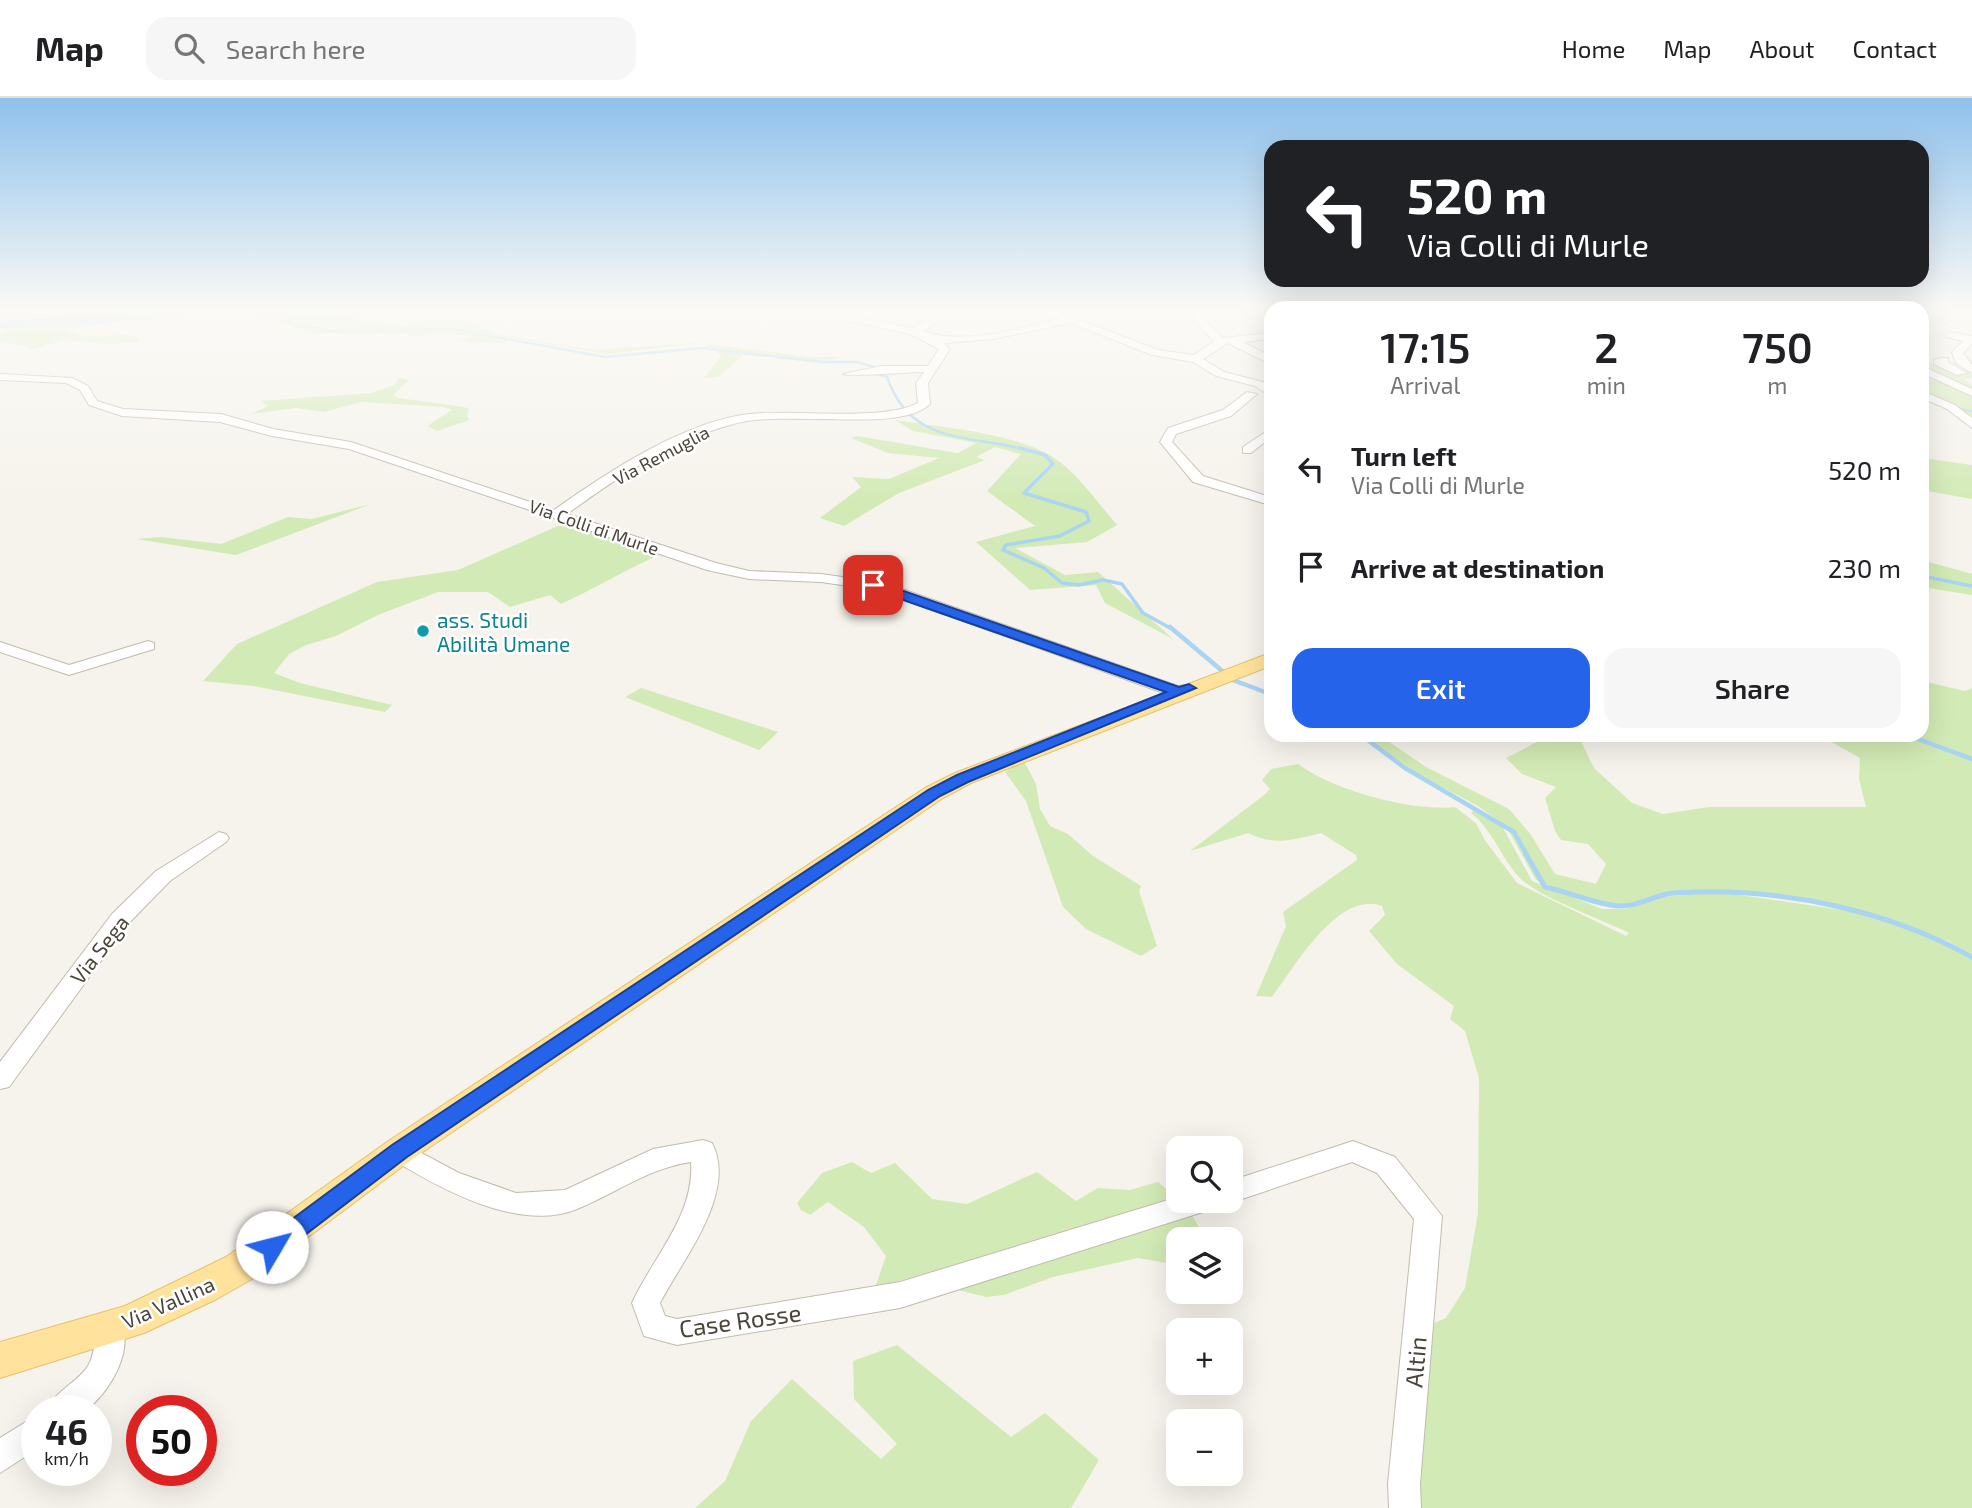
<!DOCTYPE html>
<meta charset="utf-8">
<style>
:root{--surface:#fff;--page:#f6f6f6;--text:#202124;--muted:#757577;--line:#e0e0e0;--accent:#2563eb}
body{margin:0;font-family:"Exo 2",sans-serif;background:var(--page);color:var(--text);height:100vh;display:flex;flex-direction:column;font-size:26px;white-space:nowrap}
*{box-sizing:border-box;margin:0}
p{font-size:23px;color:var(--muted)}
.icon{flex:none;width:38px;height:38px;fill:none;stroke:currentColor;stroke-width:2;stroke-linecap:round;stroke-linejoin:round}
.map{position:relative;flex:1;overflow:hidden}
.drawer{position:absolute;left:1264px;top:203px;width:665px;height:441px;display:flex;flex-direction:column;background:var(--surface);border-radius:21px;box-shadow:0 7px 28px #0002}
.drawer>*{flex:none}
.hud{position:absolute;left:1264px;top:42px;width:665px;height:147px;border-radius:21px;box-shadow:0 7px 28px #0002;background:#202124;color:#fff;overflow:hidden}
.buttons{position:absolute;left:1166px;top:1038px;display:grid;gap:14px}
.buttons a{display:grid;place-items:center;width:77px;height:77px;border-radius:14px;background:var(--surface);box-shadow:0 7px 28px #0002;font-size:35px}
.speed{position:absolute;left:21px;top:1297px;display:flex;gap:14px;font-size:35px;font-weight:700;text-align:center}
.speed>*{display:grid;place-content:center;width:91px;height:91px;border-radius:50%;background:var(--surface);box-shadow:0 7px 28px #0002;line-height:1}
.speed small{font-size:18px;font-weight:400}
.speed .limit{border:10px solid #d22;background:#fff;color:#111}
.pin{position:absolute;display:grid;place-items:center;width:60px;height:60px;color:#fff;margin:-30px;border-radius:14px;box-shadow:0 4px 10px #0006}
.me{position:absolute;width:77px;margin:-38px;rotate:53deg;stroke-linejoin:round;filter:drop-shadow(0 0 5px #0008)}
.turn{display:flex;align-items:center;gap:24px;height:147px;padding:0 28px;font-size:32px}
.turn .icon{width:91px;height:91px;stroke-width:2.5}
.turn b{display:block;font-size:49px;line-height:60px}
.eta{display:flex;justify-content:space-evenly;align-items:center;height:119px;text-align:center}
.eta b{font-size:42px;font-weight:600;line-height:49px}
.button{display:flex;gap:14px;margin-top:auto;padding:14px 28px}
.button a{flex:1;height:80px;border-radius:21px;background:var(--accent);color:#fff;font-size:28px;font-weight:600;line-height:80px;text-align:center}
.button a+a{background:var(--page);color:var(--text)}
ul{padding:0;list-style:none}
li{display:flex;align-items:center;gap:21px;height:98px;padding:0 28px}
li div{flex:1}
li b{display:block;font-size:26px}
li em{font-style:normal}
header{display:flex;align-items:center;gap:42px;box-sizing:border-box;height:98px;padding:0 35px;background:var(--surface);border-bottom:2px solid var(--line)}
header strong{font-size:33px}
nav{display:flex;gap:38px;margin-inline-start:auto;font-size:24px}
.search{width:490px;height:63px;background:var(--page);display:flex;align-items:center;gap:18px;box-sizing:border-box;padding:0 24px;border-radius:21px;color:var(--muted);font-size:26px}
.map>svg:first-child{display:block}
.green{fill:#d2eab5}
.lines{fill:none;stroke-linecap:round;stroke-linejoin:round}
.stream-far3{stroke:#a9d4f2;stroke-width:2.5}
.stream-far2{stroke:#a9d4f2;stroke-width:3.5}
.stream-far1{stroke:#a9d4f2;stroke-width:4.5}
.stream{stroke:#a9d4f2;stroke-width:5}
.river{fill:#a9d4f2;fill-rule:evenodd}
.minor-casing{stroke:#c2bbae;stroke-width:2}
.major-casing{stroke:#e6c16a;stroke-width:2}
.minor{fill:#fff;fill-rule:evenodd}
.major{fill:#ffe39c;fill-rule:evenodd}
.route{fill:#2563eb;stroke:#184099;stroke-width:2}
.culture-dot{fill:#0f9aa8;stroke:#fff;stroke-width:2.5}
.labels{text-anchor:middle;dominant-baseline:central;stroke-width:5;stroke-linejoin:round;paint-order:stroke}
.far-street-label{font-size:18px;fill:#4b4439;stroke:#fff}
.culture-label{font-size:21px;fill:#0d838f;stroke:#fff;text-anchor:start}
.street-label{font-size:21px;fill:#4b4439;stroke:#fff}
.near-street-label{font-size:24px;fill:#4b4439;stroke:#fff}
</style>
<header>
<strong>Map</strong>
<div class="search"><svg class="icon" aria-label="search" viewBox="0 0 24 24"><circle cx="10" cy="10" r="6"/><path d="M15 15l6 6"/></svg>Search here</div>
<nav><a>Home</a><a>Map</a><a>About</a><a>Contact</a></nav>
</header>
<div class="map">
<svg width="1972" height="1410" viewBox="0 0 1972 1410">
<rect width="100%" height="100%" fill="#f6f3ec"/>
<g class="green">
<path d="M 0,210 L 146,210 C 100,227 48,213 0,222 Z"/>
<path d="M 178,210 L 284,210 L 284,222 C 333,243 390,229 441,230 C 463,230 485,238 506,241 L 505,246 L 458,243 L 476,238 L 437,235 L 413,239 L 408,236 L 317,236 L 277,224 L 269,217 C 253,220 238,211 221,212 C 195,214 134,230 113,220 Z"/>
<path d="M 290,210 L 343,216 L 363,214 L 352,222 L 405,228 L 412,224 L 457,221 L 478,227 L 497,236 L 591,252 L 708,244 L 606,256 L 448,229 L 349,232 L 288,222 Z"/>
<path d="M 104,219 L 108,221 L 106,225 L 66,232 C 90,246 123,231 139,240 L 138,244 L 111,246 L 63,242 L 34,251 L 0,243 L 0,236 L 7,233 L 2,230 L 18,224 Z"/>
<path d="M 710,246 L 809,259 L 841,259 L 824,263 L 743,257 L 718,279 L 704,280 L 722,257 L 707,248 Z"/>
<path d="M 1922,261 L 1947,272 L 1972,274 L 1972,280 L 1964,281 L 1972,287 L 1972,319 L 1922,295 Z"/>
<path d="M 399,280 L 409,282 L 393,297 L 398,300 L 464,309 L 469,311 L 467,318 L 469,322 L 437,333 L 427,328 L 452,312 L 444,309 L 361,304 L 324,314 L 296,310 L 251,316 L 268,308 L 261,303 L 371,295 L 394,287 Z"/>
<path d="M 895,322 C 943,330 999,333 1044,354 C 1073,368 1096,403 1117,427 L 1087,444 L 1015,450 L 1065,477 L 1098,474 L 1173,541 L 1105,505 L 1096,487 L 1030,492 L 976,444 L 1035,428 L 987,393 L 1021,356 L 995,349 L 976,359 L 985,362 L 899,395 L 844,428 L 820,420 L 861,389 L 852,379 L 889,381 L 939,360 L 888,355 L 851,340 L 857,338 L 958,355 L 976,345 L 913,333 Z"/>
<path d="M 1922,360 L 1972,367 L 1972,401 L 1922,392 Z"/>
<path d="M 371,406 L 236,457 L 136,441 L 161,439 L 221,446 L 288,419 L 312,421 Z"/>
<path d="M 567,424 L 664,455 C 628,470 596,490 561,506 L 550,497 L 510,509 L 488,494 L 438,494 L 378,517 L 336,538 L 306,547 L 289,556 L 274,575 L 300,585 L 392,607 L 385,614 L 254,588 L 203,583 L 237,546 L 377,484 L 458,472 Z"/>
<path d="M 1922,462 L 1972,476 L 1972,497 L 1922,489 Z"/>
<path d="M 1922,583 L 1965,593 L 1972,590 L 1972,856 L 1948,843 L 1882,819 L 1847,810 L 1746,795 L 1709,791 L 1662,796 L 1623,808 L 1602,808 L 1536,782 L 1506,728 L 1478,708 L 1418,676 L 1362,637 L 1379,637 L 1426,669 L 1509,711 L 1531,737 L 1555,776 L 1596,786 L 1606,766 L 1588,746 L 1561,742 L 1555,733 L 1545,700 L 1556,689 L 1522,676 L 1506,660 L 1541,642 L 1535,637 L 1578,637 L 1594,670 L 1632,705 L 1663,716 L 1709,709 L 1866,709 L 1859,681 L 1860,660 L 1819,637 L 1922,637 Z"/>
<path d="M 641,590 L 778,634 L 759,652 L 625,599 Z"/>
<path d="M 1024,663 L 1036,686 L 1040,711 L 1050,728 L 1068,736 L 1093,758 L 1141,788 L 1139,793 L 1157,848 L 1141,858 L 1086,831 L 1063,809 L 1026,703 L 1005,674 Z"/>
<path d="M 1298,666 C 1332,692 1413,714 1455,709 L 1476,725 L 1484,741 L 1517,785 L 1626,838 L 1629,835 C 1601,821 1540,800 1520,780 C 1501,760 1492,731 1471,715 L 1475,710 L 1502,728 L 1532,783 L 1602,811 L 1626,811 L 1665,799 L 1711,794 L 1747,798 L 1848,813 L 1882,821 L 1946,845 L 1972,859 L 1972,1410 L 1421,1410 L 1417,1292 L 1423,1230 L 1446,1220 L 1465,1190 L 1478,1115 L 1479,980 L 1465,933 L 1450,921 L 1454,908 L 1397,866 L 1369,833 L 1385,817 L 1382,808 C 1338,792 1294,870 1272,899 L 1256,898 L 1286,828 L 1283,814 L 1357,762 L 1356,757 L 1321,735 C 1293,742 1274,748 1248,735 L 1190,753 L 1263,698 L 1270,691 L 1262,682 L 1271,671 Z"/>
<path d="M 852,1064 L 871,1075 L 895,1065 L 932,1101 L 967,1106 L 1037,1074 L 1076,1103 L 1098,1090 L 1130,1092 L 1158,1084 L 1178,1101 L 875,1190 L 886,1158 L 864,1129 L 828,1104 L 810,1117 L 801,1112 L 797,1105 L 822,1075 Z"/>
<path d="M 1187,1109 L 1200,1131 L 1201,1141 L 1178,1141 L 1178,1167 L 1138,1160 L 1053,1179 L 1004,1197 L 986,1199 L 958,1192 Z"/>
<path d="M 897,1247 L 1011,1339 L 1045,1315 L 1099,1362 L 1071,1410 L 695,1410 L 725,1383 L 751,1323 L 792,1281 L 881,1361 L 897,1346 L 854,1301 L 853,1263 Z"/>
</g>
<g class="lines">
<g class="stream-far3">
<path d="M 286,210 L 289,224 L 333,233 L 452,231 L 605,259 L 702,250 L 822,264 L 857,264 L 874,269 L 878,276 L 887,279 C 911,348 968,336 1027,352"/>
<path d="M 1957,311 L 1972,313"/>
</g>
<g class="stream-far2">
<path d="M 1020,350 L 1045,357 L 1053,366 L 1024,395 L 1086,414 L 1089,423 L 1060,438 L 1006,447 L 1003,452 L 1044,470 L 1062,485 L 1079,487 L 1103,482 L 1122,486 L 1143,515 L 1172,531"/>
<path d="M 1922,478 L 1972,488"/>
</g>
<g class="stream-far1">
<path d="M 1170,529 L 1233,582 L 1270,596"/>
<path d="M 1361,637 L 1405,670 L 1514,734 L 1527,757"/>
<path d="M 1907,637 L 1972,661"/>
</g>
<path class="stream" d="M 1526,756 L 1545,789 C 1569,794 1592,805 1617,808 C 1634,809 1648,801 1663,797 C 1674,794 1684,795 1695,794 C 1790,792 1889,813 1972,859"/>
<path class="river" d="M 141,210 L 163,210 L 113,225 L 0,230 L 0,222 L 113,217 Z"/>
<defs>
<g id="minor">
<path d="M 839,210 L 848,217 L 913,230 C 934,217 961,203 986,212 L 945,219 L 923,233 C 964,248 1018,230 1060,221 L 1035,210 L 1049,210 L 1158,252 L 1194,257 L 1214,243 L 1193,221 L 1201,210 L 1211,210 L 1203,221 L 1223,240 L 1270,235 L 1270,241 L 1243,244 L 1270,258 L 1270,266 L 1228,245 L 1203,261 L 1224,274 L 1263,284 L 1270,290 L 1270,298 L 1255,288 L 1216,278 L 1193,264 L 1152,257 L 1071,225 L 993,241 L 944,245 L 950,251 L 928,285 L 930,306 C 907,328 841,320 810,321 C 784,321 756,319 730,327 C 672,343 615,381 567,416 L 716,465 L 749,473 L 821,476 L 885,485 L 1178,588 L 1195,586 L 1198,590 C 1192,597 1180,600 1172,598 L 877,492 L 821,484 L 749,481 L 707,472 L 349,351 L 272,338 L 220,324 L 122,318 L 89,307 L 80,292 L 66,285 L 0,282 L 0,276 L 72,280 L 88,288 L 97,303 L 123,311 L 221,316 L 273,331 L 351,344 L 554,412 C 608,374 683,324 749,316 C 793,311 882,324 918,305 L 916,285 L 924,274 C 910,274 849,279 843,276 L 882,268 L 928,268 L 939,251 L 910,236 L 841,221 L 834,216 Z"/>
<path d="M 1949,210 L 1959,210 L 1947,226 L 1942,223 Z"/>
<path d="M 1951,234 L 1972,238 L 1972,246 L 1963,255 L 1972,267 L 1972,275 L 1956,265 L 1952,254 L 1963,243 L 1947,239 L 1946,237 Z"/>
<path d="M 1940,260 L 1948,260 L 1948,264 L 1967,275 L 1957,277 L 1934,266 L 1934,262 Z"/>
<path d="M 1922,268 L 1972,291 L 1972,298 L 1922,275 Z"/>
<path d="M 1922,293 L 1955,307 L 1972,320 L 1972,330 L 1947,311 L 1922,300 Z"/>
<path d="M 1247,294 L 1257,296 L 1231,318 L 1176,336 L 1172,344 L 1203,378 L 1270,399 L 1270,407 L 1193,384 L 1160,344 L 1168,330 L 1223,312 Z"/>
<path d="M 1270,331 L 1270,340 L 1251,355 L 1243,355 L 1243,349 Z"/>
<path d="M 148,543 L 154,545 L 154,551 L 69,577 L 0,554 L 0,544 L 69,567 Z"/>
<path d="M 219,734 L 226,736 L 229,740 L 226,744 L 170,783 L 128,826 L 9,989 L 0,991 L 0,964 L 112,816 L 156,773 Z"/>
<path d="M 703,1042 L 712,1045 C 738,1095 682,1162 660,1205 L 665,1218 L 677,1221 L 900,1184 L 1178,1099 L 1178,1102 L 1219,1102 L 1215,1110 L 1206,1113 L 900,1210 L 677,1247 L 644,1238 L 632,1205 C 653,1159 695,1117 691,1064 C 649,1070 616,1095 577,1111 C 518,1135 439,1090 390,1060 L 386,1053 L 390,1046 L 399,1043 L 459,1075 L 516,1095 L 565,1092 L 653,1051 Z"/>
<path d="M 1353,1043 L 1395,1059 L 1442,1118 L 1420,1386 L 1421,1410 L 1389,1410 L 1388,1386 L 1414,1121 L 1377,1075 L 1352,1064 L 1230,1105 L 1223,1102 L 1230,1102 L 1230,1083 Z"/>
<path d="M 110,1216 L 120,1220 C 135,1253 111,1291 87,1312 L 48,1312 C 54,1293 77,1285 88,1268 C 97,1253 93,1235 100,1220 Z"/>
<path d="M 37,1317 L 37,1351 L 0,1375 L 0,1340 Z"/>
</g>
<path id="major" d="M 1270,555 L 1270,568 L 971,685 L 943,700 L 411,1062 L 252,1181 L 215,1202 L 144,1235 L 0,1280 L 0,1244 L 125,1208 L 226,1159 L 387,1044 L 925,690 L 955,675 Z"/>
</defs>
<use href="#minor" class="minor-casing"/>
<use href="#major" class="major-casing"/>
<use href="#minor" class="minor"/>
<use href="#major" class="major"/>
</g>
<linearGradient id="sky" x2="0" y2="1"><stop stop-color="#8fc1ec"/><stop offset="0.52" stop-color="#fbfaf6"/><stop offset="1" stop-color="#fbfaf6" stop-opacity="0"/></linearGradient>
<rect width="1972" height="407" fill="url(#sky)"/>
<path class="route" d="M 869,484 L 878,484 L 1179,589 L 1189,586 L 1196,590 L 968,684 L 940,698 L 407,1059 L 280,1156 L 272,1158 L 264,1156 L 260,1149 L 264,1142 L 392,1047 L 928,692 L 957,677 L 1166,594 L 869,490 Z"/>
<circle class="culture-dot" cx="423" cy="533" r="7"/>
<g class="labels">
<g class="far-street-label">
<text transform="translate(661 357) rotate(-28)">Via Remuglia</text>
<text transform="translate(594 429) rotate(19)">Via Colli di Murle</text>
</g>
<g class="culture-label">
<text x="437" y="521">ass. Studi<tspan x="437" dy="24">Abilità Umane</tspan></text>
</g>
<g class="street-label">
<text transform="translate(99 851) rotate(-52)">Via Sega</text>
<text transform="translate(168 1204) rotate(-24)">Via Vallina</text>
</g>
<g class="near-street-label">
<text transform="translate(740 1222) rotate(-8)">Case Rosse</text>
<text transform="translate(1415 1264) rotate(-85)">Altin</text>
</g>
</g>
</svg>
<div class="buttons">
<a><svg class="icon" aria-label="search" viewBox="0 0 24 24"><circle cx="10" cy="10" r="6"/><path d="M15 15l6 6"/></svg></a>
<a><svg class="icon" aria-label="layers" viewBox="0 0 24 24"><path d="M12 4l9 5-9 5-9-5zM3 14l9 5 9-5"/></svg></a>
<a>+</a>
<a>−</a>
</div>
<div class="speed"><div>46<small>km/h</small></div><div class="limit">50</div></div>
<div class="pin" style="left:873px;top:487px;background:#d93025"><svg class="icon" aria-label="arrive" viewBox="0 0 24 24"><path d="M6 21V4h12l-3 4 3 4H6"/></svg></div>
<svg class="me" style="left:272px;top:1149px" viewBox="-20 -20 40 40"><circle r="19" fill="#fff"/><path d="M0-13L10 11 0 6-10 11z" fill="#2563eb"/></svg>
<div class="hud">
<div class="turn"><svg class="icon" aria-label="left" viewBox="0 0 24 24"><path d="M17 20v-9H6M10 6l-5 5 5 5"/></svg><div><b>520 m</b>Via Colli di Murle</div></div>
</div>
<section class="drawer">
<div class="eta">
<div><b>17:15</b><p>Arrival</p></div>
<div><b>2</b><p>min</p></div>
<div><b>750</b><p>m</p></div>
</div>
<ul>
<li><svg class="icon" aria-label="left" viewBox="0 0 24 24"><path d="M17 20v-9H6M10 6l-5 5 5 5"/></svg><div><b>Turn left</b><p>Via Colli di Murle</p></div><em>520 m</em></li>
<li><svg class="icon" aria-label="arrive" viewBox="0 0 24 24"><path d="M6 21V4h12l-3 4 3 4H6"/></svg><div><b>Arrive at destination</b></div><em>230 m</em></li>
</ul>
<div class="button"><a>Exit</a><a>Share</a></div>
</section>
</div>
